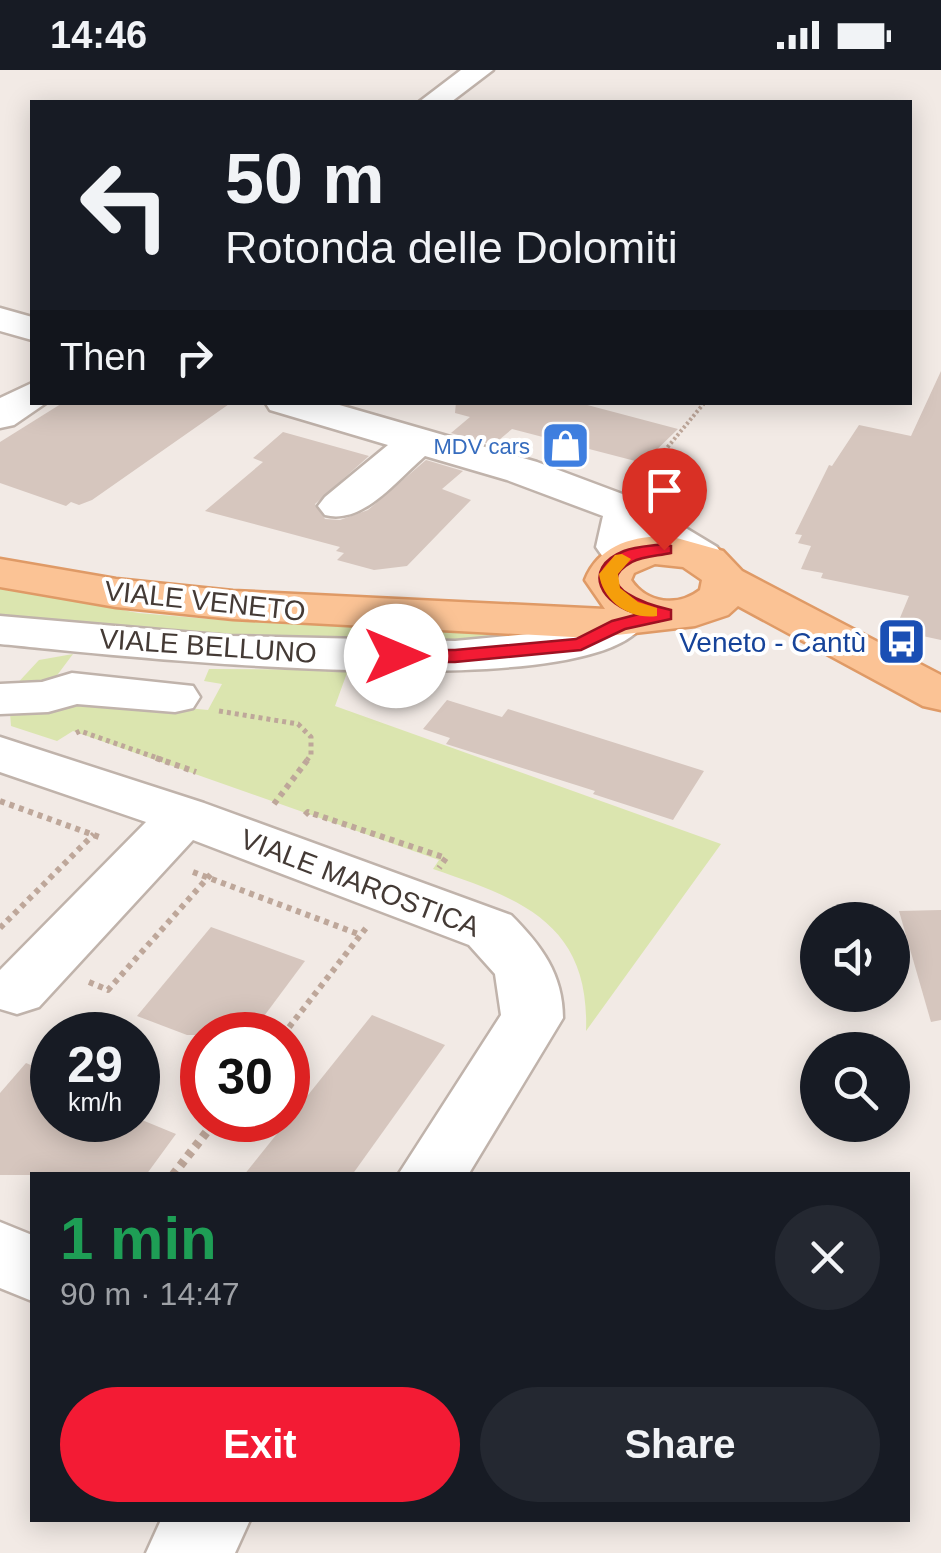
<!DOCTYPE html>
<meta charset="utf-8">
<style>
:root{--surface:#171b24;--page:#242831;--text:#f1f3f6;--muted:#9ea1a6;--accent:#f31b34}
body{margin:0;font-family:Arial,sans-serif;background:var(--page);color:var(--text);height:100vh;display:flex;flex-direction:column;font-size:38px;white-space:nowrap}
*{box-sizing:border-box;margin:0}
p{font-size:32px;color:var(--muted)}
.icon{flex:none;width:55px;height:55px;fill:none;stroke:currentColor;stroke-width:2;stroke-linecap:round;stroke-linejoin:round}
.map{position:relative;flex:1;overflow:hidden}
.drawer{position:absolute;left:30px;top:1102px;width:880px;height:350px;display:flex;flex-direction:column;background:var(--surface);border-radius:0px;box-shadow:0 5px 25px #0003}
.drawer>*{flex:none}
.hud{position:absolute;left:30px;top:30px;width:882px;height:305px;border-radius:0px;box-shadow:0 5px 25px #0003;background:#171b24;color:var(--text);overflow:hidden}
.fabs{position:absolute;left:800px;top:832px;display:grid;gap:20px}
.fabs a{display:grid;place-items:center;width:110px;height:110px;border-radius:50%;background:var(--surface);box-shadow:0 5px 25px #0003;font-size:50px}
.speed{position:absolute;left:30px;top:942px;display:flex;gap:20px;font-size:50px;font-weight:700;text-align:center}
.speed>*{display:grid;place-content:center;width:130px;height:130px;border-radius:50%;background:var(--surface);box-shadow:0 5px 25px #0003;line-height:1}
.speed small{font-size:25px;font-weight:400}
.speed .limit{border:15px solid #d22;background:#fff;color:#111}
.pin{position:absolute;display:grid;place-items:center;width:85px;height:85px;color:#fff;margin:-102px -42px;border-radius:50% 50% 50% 0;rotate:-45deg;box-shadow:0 0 10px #0007}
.pin .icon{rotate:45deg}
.me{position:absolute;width:110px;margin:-55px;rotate:90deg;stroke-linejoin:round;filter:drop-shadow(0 0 8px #0008)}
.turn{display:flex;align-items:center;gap:35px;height:210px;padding:0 30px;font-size:45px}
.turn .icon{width:130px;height:130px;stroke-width:2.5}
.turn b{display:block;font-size:70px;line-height:85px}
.then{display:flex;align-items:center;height:95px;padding:0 30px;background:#0003;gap:20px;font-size:38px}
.round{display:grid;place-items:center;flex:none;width:105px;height:105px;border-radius:52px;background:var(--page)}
.summary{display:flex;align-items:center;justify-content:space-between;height:170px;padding:0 30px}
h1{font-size:60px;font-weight:800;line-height:75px;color:#1e9e55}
.action{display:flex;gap:20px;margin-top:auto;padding:20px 30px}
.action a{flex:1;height:115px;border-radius:60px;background:var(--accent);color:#fff;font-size:40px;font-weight:800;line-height:115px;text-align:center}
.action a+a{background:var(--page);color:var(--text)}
.status{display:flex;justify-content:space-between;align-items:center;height:70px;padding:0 50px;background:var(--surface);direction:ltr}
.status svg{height:28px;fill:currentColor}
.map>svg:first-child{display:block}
.green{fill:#dbe5af}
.building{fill:#d6c6be}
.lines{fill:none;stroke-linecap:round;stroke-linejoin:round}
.minor-casing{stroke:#c0b3ab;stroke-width:5}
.major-casing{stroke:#df9a66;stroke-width:5}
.path-far3{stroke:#bea79a;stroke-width:4;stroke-dasharray:2.5 2.5;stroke-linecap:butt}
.path-far2{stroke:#bea79a;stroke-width:5;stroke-dasharray:4 4;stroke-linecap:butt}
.path-far1{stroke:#bea79a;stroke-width:6;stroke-dasharray:5 5;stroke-linecap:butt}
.path{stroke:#bea79a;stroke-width:9;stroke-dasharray:6 6;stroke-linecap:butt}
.minor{fill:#fff;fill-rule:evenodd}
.major{fill:#fbc395;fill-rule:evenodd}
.route{fill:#f31b34;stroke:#9e1222;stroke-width:2.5}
.slow{fill:#f59e0b}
.labels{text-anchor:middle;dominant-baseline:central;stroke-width:8;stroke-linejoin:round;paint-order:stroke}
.far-shop-label{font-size:22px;fill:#366cbe;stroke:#fff;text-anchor:end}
.street-label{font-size:28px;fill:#443a35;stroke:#fff}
.transit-label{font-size:28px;fill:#164399;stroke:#fff;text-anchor:end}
</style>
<div class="status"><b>14:46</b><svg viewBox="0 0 49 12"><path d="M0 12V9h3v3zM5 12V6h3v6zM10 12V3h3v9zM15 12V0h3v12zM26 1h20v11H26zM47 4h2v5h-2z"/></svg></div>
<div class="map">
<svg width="941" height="1483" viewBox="0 0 941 1483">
<rect width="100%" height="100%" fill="#f2eae5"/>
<g class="green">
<path d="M 0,516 L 138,543 L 234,551 L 537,558 L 515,570 L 259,573 L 0,548 Z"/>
<path d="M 73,584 L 52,612 L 13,618 L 39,590 Z"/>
<path d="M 209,599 L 348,600 L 335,636 L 721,774 L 586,961 C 590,853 521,829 433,799 L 439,790 L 73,661 L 57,671 L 11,656 L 10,643 L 63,626 L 208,640 L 222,614 L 204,611 Z"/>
</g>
<g class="building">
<path d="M 941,301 L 941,570 L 895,560 L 909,526 L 821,508 L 823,503 L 801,499 L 811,476 L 798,473 L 802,465 L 795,464 L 829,395 L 832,396 L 859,355 L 911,366 Z"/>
<path d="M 64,332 L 232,332 L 92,430 L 79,435 L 71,432 L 66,436 L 0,413 L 0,372 Z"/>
<path d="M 456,332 L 576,332 L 678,359 L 643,393 L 512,359 L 493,375 L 451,363 L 470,347 L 455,343 Z"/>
<path d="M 283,362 L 369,386 L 315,434 L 325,449 L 340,450 L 368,440 L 426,390 L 463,401 L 442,419 L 471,430 L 407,496 L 374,500 L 337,490 L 344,483 L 336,481 L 340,477 L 205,441 L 263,392 L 253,388 Z"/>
<path d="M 447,630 L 502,647 L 508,639 L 704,701 L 673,750 L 593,724 L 595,721 L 446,674 L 450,668 L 423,659 Z"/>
<path d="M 941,840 L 941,950 L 931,952 L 899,841 Z"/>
<path d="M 211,857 L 305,891 L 250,965 L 187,965 L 137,946 Z"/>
<path d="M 372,945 L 445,975 L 352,1105 L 244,1105 Z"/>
<path d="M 26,993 L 52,1004 L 52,1050 L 142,1050 L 176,1064 L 146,1105 L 0,1105 L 0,1023 Z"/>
</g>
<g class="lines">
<defs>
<g id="minor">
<path d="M 461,0 L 493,0 L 451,32 L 419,32 Z"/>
<path d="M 0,238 L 32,247 L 32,270 L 0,261 Z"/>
<path d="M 32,313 L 32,332 L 46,333 L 14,355 L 0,358 L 0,328 Z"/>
<path d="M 265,332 L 329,332 L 537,392 L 641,431 L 717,477 L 724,487 L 717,497 C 687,504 667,485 643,470 L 635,487 L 619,491 L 603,487 L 596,477 L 603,446 L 507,410 L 425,386 C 397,410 363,455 325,445 L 318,436 L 325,427 L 388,375 L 270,340 Z"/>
<path d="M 619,541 L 636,545 L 643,555 C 585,639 106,584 0,574 L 0,546 L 230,566 L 455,571 L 570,560 Z"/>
<path d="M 72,603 L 193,616 L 200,627 L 193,638 L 175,642 L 77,634 L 48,642 L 0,644 L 0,614 L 42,612 Z"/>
<path d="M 0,667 L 204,733 L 511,845 C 541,875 563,904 563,948 L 468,1105 L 398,1105 L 501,945 L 495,904 L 469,875 L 193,770 L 39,937 L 17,944 L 0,939 L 0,900 L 146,752 L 0,702 Z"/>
<path d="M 0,1152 L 32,1165 L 32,1231 L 0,1218 Z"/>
<path d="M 161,1450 L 250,1450 L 235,1483 L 146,1483 Z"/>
</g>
<path id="major" d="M 673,467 L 723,481 L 742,501 L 941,605 L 941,640 L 923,636 L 738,536 L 728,545 L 695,556 L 591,568 L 233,549 L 116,537 L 0,517 L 0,489 L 116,509 L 233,521 L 605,539 L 585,510 C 599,474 637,464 673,467 ZM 655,494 L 683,497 L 702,510 L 700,520 C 678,537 647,534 631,510 L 634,503 Z"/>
</defs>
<use href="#minor" class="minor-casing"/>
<use href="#major" class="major-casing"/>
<path class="path-far3" d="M 642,408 L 705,332"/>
<g class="path-far2">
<path d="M 219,641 L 298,654 L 311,667 L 311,685 L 307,690"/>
<path d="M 76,663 L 80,661 L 163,690"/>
</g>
<g class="path-far1">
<path d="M 156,688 L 196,702"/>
<path d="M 0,731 L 102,768"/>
<path d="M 274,734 L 309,688"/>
<path d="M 305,745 L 308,742 L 446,788 L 439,798"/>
<path d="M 193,802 L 361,865"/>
<path d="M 0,858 L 94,764"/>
<path d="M 89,912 L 108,920 L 212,803"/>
<path d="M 283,965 L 366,858"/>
</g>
<path class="path" d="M 173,1105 L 216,1050"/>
<use href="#minor" class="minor"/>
<use href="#major" class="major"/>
</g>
<path class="route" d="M 664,474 L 671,476 L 671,483 C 658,486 643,486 632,492 C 587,517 653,536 671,540 L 671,549 L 625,559 L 581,580 L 455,592 L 396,592 L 385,586 L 396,580 L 455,580 L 576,569 L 612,551 L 639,544 C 603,536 579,499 624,481 C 636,476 652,476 664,474 Z"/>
<path class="slow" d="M 622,484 L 631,489 L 618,504 L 620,518 L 638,532 L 657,538 L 657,546 C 629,550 603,531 599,504 L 615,485 Z"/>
<defs>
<symbol id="shop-square" viewBox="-11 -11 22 22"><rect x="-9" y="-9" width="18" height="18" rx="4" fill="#3f7fe0" stroke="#fff"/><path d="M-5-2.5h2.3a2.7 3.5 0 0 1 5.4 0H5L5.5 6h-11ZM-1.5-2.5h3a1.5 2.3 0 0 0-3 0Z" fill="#fff"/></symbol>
<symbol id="bus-square" viewBox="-11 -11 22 22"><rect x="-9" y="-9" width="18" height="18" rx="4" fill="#1a4fb4" stroke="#fff"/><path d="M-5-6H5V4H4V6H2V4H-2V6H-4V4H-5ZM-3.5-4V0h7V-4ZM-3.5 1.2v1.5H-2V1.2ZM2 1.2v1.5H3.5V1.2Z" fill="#fff"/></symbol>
</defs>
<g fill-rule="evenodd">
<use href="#shop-square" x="538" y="348" width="55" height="55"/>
<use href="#bus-square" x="874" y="544" width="55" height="55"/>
</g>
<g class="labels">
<g class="far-shop-label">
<text x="530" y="376">MDV cars</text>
</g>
<g class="street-label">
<text transform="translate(205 531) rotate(6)">VIALE VENETO</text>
<text transform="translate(208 576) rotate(4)">VIALE BELLUNO</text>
<text transform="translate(360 813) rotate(21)">VIALE MAROSTICA</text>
</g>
<g class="transit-label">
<text x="866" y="572">Veneto - Cantù</text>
</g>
</g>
</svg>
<div class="fabs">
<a><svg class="icon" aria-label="sound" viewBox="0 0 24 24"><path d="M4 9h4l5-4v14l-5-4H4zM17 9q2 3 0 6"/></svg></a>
<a><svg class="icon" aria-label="search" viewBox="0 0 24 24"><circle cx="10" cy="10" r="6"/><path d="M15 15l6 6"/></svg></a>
</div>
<div class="speed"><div>29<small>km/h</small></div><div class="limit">30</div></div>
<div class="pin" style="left:664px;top:480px;background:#d93025"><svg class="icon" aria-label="arrive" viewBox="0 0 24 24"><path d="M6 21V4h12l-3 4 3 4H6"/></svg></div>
<svg class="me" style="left:396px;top:586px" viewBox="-20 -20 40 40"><circle r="19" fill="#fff"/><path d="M0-13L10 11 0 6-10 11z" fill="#f31b34"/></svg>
<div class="hud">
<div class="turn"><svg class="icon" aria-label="left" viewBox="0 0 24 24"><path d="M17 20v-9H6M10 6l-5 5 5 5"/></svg><div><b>50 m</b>Rotonda delle Dolomiti</div></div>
<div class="then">Then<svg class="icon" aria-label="right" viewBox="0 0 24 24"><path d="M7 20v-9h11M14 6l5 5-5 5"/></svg></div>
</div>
<section class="drawer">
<div class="summary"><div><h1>1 min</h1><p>90 m · 14:47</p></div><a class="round"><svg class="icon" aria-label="close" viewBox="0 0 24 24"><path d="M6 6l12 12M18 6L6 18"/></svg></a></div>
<div class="action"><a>Exit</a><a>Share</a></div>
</section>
</div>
